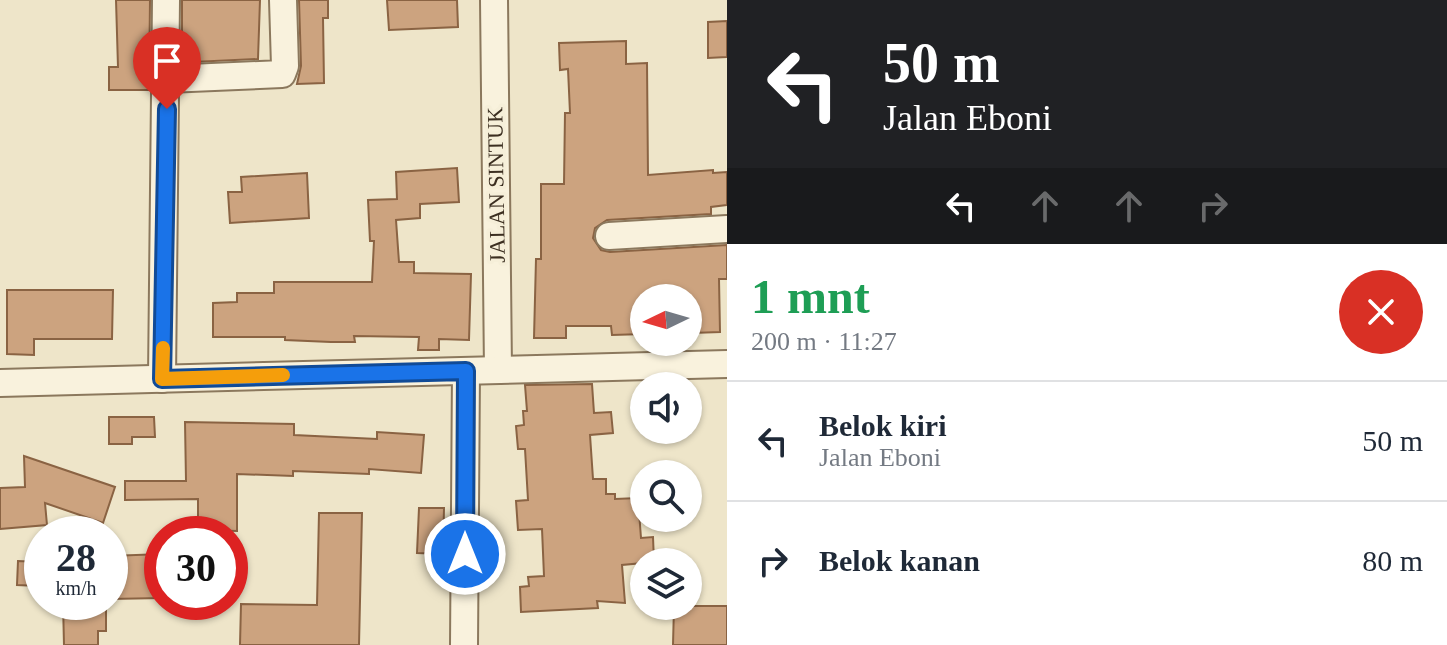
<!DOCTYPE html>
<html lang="id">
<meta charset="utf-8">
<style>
:root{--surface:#fff;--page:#f6f6f7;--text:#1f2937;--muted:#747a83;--line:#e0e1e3}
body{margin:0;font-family:Georgia,serif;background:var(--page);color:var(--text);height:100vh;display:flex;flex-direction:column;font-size:30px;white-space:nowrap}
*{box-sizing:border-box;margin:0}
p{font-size:26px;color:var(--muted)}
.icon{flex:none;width:44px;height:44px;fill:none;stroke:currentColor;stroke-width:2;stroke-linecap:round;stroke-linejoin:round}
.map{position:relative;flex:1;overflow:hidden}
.drawer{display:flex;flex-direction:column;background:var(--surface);width:720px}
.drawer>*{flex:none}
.banner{background:#202124;color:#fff;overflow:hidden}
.needle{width:52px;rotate:265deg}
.tools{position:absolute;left:630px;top:284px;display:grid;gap:16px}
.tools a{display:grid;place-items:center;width:72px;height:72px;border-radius:50%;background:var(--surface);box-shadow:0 2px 6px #0004;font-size:40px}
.speed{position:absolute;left:24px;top:516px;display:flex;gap:16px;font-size:40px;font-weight:700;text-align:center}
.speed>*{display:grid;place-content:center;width:104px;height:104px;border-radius:50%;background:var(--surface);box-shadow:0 2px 6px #0004;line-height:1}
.speed small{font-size:20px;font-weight:400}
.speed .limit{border:12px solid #d22;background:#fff;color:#111}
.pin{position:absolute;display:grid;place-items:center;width:68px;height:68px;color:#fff;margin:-82px -34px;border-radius:50% 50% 50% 0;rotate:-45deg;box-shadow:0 0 8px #0007}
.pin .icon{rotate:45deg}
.me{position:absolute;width:88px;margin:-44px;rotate:0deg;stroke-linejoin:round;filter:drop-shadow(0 0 6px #0008)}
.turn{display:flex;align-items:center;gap:28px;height:168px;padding:0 24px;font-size:36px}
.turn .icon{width:104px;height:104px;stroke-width:2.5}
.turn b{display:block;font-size:56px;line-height:68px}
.lanes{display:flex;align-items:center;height:76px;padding:0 24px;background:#0003;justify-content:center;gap:40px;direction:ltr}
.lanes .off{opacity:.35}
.round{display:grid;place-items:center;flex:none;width:84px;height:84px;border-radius:42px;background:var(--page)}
.headline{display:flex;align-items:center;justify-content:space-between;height:136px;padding:0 24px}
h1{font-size:48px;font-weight:800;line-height:60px;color:#1e9e55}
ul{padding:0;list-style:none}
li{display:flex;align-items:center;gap:24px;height:120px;padding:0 24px;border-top:2px solid var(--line)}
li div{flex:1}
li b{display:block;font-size:30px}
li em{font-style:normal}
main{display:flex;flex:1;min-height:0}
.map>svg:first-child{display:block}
.building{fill:#cca37f;stroke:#8a6343;stroke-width:2}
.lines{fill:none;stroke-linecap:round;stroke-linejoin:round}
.minor-casing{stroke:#8b785d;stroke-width:30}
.minor{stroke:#f9f2dd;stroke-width:26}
.route-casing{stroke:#114b97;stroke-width:20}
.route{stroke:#1a73e8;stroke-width:14}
.slow{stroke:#f59e0b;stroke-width:14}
.labels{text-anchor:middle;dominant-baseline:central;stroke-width:7;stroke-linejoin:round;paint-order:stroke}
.street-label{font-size:22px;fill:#3c2f21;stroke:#f6efd9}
</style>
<main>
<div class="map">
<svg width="727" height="645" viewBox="0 0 727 645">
<rect width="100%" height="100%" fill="#eee5c9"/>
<g class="building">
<path d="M 116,0 L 150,0 L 149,90 L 109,90 L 109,67 L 118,67 Z"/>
<path d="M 182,0 L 260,0 L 258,59 L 193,62 L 192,43 L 182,43 Z"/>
<path d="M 299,0 L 328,0 L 328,18 L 323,18 L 324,83 L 297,84 L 301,66 Z"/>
<path d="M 387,0 L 457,0 L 458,27 L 389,30 Z"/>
<path d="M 727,21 L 727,57 L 708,58 L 708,22 Z"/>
<path d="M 626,41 L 626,64 L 647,63 L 648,175 L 713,170 L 713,173 L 727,172 L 727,205 L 711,207 L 711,214 L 607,220 L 595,228 L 593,238 L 601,250 L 610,252 L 727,245 L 727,279 L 719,279 L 720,332 L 692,333 L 692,324 L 688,324 L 688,298 L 644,298 L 644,334 L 612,335 L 611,326 L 566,326 L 566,338 L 534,338 L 536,259 L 541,259 L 541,184 L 564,184 L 565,113 L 570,113 L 568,69 L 560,70 L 559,43 Z"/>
<path d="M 457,168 L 459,202 L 420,204 L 420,218 L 396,220 L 399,262 L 414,262 L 414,273 L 471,274 L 469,340 L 439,339 L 439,350 L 418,350 L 419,337 L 354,336 L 355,342 L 331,342 L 285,340 L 285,337 L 213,337 L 213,303 L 237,302 L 237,293 L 274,293 L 274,282 L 372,282 L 374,241 L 370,241 L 368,200 L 397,199 L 396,172 Z"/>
<path d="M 307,173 L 309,218 L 230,223 L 228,192 L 242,192 L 241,177 Z"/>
<path d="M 7,290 L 113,290 L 112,339 L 34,339 L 34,355 L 7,354 Z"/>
<path d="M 592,384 L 594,413 L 611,412 L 613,433 L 590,435 L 593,479 L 606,479 L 606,494 L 615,494 L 615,499 L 638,498 L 641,538 L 653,537 L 654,562 L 622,565 L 625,603 L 597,601 L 598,608 L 521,612 L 520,587 L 529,586 L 528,577 L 544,576 L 542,529 L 518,530 L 516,501 L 528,500 L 525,449 L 518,449 L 516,426 L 524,425 L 523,411 L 527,411 L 525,385 Z"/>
<path d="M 109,417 L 154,417 L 155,437 L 132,437 L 132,444 L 109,444 Z"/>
<path d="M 185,422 L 294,424 L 294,435 L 377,439 L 377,432 L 424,435 L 421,473 L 369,469 L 369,474 L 293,471 L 293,476 L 237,474 L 237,531 L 198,530 L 198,499 L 125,500 L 125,481 L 186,481 Z"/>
<path d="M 24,456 L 115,487 L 103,523 L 45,503 L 47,525 L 0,529 L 0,488 L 25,487 Z"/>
<path d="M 419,508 L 444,508 L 443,554 L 417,553 Z"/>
<path d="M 319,513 L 362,513 L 359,645 L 240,645 L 241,604 L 317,605 Z"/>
<path d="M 162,554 L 162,598 L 110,599 L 110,556 Z"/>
<path d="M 18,561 L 38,562 L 38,586 L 17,585 Z"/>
<path d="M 63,602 L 106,602 L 106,631 L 98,631 L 98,645 L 64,645 Z"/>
<path d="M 674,606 L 727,606 L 727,645 L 673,645 Z"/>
</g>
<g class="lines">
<defs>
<g id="minor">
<path d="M 494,0 L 498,370"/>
<path d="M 167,79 L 282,74 L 285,66 L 283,0"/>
<path d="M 609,236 L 727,229"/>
<path d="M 162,379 L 166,0"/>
<path d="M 0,383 L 727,364"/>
<path d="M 464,645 L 466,371"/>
</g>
</defs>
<use href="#minor" class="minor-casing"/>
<use href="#minor" class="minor"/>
</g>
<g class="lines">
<defs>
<path id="route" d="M 167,109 L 162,379 L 466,371 L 465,554"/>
</defs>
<use href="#route" class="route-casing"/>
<use href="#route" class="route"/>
<path class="slow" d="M 163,348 L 162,379 L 283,375"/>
</g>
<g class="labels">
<g class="street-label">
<text transform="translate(496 185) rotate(-91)">JALAN SINTUK</text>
</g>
</g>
</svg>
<div class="tools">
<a><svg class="needle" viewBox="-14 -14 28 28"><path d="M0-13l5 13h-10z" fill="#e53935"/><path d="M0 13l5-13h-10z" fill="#747a83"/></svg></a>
<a><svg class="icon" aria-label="sound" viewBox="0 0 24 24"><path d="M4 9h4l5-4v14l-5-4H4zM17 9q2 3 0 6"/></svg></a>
<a><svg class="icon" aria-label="search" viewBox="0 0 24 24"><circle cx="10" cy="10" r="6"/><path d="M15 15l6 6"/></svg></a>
<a><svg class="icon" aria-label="layers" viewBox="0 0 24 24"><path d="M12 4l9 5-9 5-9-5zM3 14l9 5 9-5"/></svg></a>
</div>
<div class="speed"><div>28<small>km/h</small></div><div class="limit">30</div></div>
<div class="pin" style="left:167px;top:109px;background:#d93025"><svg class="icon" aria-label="arrive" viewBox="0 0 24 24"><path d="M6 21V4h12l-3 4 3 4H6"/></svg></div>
<svg class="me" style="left:465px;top:554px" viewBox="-20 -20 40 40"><circle r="17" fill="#1a73e8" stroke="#fff" stroke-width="3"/><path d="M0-11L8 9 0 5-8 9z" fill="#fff"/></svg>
</div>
<section class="drawer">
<div class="banner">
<div class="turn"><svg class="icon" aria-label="left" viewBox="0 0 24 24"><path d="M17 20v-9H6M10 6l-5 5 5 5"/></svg><div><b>50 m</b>Jalan Eboni</div></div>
<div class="lanes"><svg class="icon" aria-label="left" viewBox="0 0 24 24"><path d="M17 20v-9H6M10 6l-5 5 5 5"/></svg><svg class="icon off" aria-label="ahead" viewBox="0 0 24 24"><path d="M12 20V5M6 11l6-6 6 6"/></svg><svg class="icon off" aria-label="ahead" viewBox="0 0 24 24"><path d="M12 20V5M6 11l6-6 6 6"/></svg><svg class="icon off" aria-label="right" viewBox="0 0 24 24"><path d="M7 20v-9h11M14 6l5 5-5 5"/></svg></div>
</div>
<div class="headline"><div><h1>1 mnt</h1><p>200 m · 11:27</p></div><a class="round" style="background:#d93025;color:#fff"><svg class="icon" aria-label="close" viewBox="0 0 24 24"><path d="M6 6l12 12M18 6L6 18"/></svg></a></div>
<ul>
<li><svg class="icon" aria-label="left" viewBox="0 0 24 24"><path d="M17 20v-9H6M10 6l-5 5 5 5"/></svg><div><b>Belok kiri</b><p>Jalan Eboni</p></div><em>50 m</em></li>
<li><svg class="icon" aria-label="right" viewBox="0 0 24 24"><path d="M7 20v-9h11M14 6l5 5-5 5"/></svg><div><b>Belok kanan</b></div><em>80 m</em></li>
</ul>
</section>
</main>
